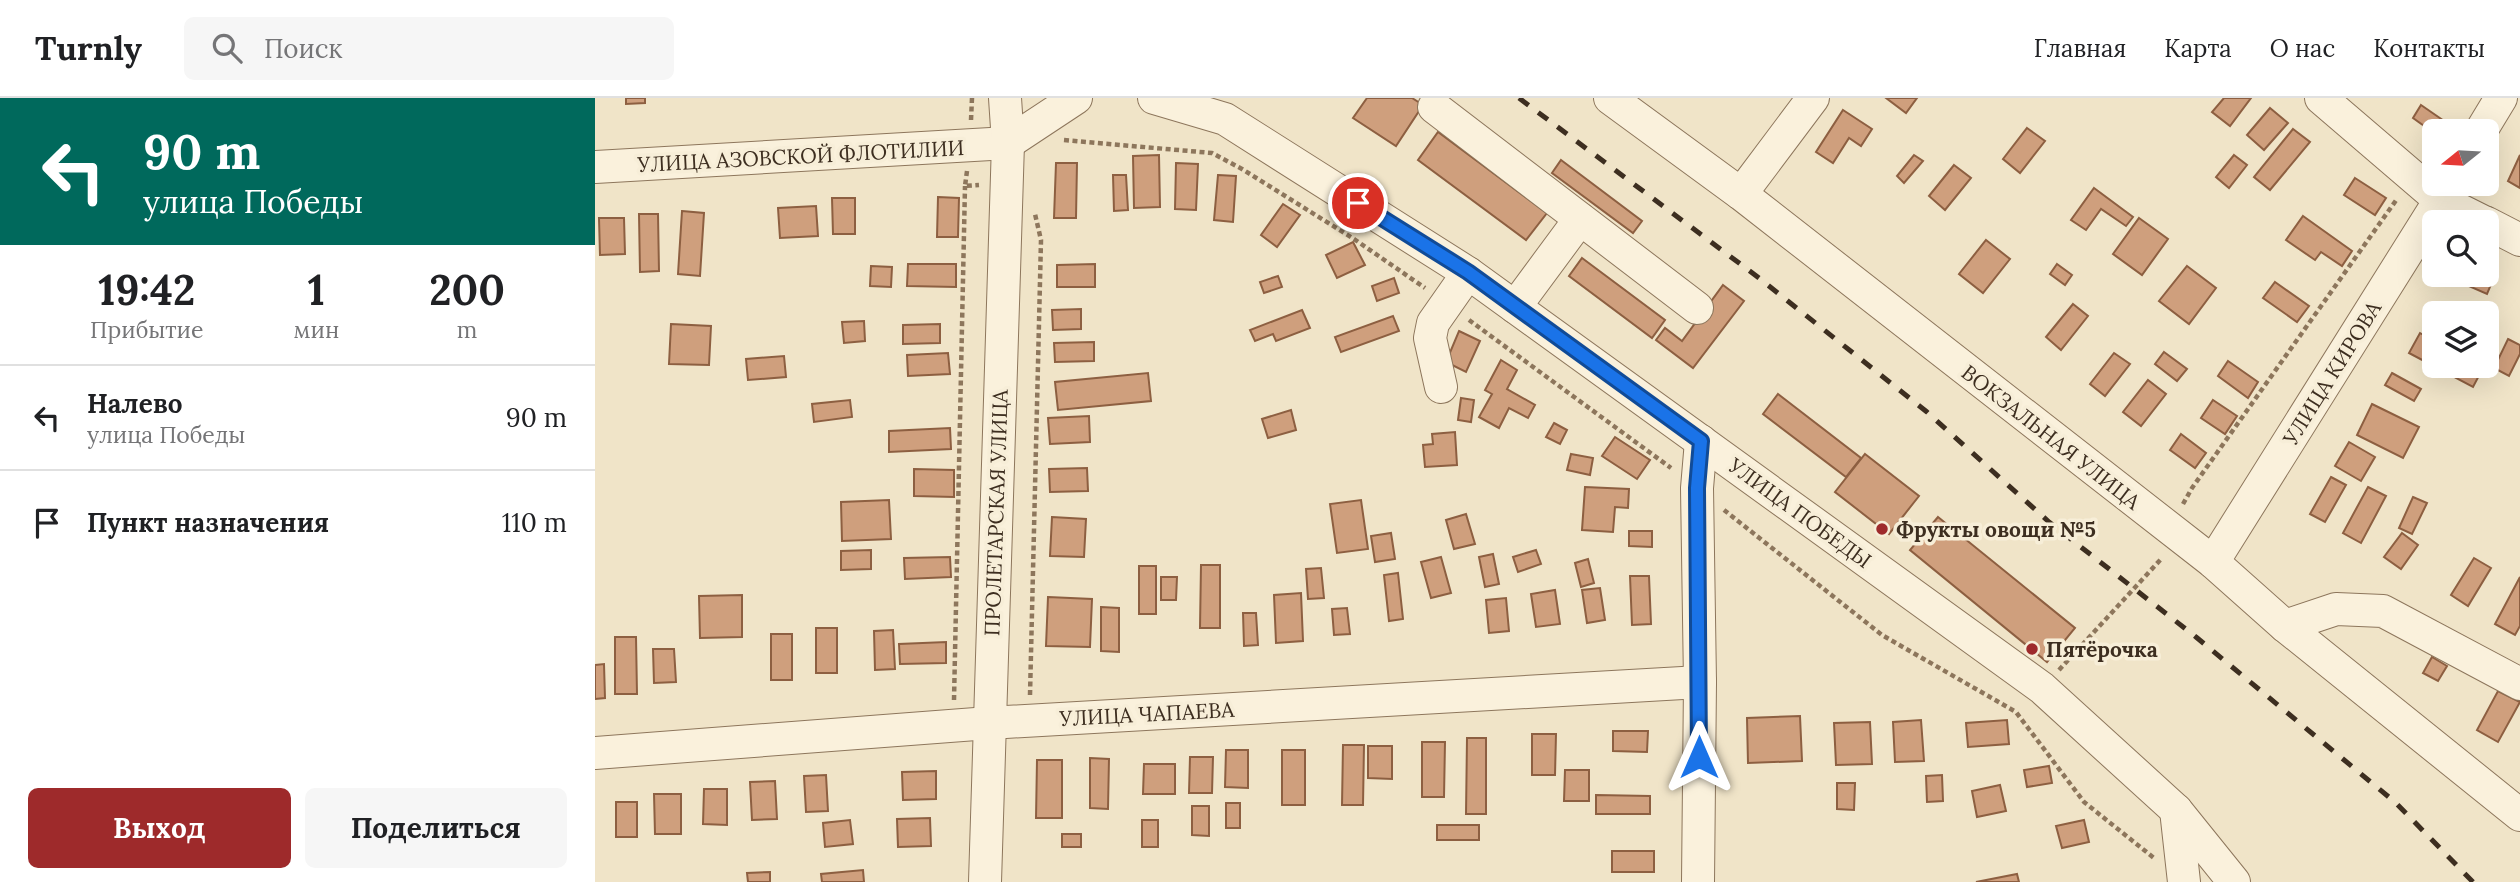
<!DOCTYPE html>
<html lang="ru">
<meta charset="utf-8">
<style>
:root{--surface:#fff;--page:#f6f6f6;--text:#202124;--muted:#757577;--line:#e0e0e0;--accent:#9e2a2b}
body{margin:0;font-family:Lora,serif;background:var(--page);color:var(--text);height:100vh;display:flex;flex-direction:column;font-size:26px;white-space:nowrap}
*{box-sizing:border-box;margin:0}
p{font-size:23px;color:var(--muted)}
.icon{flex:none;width:38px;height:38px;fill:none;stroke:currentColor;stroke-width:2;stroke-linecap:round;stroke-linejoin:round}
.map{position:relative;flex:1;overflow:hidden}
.drawer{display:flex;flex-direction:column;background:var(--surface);width:595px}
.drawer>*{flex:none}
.guide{background:#00695c;color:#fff;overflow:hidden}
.needle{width:46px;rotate:252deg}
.fabs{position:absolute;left:1827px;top:21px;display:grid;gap:14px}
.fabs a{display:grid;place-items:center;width:77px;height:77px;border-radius:10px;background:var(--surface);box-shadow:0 7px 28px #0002;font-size:35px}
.pin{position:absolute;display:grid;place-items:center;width:60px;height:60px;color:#fff;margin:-30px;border:4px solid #fff;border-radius:50%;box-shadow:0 2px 7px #0007}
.me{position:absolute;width:77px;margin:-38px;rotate:0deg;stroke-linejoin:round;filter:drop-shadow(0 0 5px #0008)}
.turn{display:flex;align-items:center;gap:24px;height:147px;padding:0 28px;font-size:32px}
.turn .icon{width:91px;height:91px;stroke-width:2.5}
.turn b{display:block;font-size:49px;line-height:60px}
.eta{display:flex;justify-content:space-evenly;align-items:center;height:119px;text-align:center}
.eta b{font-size:42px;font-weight:700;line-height:49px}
.button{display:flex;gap:14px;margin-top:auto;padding:14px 28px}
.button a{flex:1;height:80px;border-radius:10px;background:var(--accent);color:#fff;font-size:28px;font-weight:700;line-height:80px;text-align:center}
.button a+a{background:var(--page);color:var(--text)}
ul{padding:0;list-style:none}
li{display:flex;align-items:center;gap:21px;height:105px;padding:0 28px;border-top:2px solid var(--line)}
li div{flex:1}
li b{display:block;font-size:26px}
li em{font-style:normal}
header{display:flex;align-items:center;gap:42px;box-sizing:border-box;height:98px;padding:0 35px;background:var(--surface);border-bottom:2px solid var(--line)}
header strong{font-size:33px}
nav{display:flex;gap:38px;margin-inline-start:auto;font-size:24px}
.search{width:490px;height:63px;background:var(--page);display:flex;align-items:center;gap:18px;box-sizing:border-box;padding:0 24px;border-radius:10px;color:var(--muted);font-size:26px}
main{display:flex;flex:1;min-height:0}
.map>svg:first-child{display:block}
.building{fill:#cf9f7d;stroke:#8d5f41;stroke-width:2}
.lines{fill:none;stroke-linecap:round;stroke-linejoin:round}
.minor-casing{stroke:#8d765c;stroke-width:34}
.path{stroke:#8d765c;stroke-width:4.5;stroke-dasharray:5 3.5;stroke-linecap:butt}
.minor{stroke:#faf1dc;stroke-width:32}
.rail{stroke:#3d2e20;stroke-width:5;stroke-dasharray:12 12;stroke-linecap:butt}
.route-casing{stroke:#114b97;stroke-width:18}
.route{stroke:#1a73e8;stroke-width:12}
.poi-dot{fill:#9e2a2b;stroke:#f7eed8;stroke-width:2.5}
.labels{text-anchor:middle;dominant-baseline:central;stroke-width:7;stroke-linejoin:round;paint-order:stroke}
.street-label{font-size:21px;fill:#3d2e20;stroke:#f7eed8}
.poi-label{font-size:21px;font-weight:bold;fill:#3d2e20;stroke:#f7eed8;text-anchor:start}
</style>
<header>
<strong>Turnly</strong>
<div class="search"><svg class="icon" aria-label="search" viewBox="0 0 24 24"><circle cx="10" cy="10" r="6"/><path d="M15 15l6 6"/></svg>Поиск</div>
<nav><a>Главная</a><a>Карта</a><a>О нас</a><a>Контакты</a></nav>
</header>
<main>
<section class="drawer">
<div class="guide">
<div class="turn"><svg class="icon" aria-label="left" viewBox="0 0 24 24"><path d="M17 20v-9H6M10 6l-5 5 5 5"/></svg><div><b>90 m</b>улица Победы</div></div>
</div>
<div class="eta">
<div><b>19:42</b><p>Прибытие</p></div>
<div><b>1</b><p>мин</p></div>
<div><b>200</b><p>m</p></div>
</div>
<ul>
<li><svg class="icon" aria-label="left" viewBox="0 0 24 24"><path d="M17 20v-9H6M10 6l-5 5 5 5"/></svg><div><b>Налево</b><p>улица Победы</p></div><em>90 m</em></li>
<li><svg class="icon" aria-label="arrive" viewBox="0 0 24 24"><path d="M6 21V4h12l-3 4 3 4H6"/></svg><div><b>Пункт назначения</b></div><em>110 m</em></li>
</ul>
<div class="button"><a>Выход</a><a>Поделиться</a></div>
</section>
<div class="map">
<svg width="1925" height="784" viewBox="0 0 1925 784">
<rect width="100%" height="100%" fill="#f0e4c8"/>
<g class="building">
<path d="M 31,0 L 50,0 L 50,5 L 31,6 Z"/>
<path d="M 772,0 L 817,0 L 828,7 L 801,48 L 758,20 Z"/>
<path d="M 1291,0 L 1322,0 L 1311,15 Z"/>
<path d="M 1629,0 L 1656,0 L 1635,28 L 1617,14 Z"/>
<path d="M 1826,7 L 1852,25 L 1847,33 L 1839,33 L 1839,35 L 1818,20 Z"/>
<path d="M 1675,10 L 1693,25 L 1669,52 L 1652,37 Z"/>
<path d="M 1248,12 L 1277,31 L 1266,48 L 1254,40 L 1238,65 L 1221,54 Z"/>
<path d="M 1432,30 L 1450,43 L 1425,75 L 1408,61 Z"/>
<path d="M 1698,31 L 1715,44 L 1675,92 L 1659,79 Z"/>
<path d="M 843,34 L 952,115 L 931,142 L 823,62 Z"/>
<path d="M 564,57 L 565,109 L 539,110 L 538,58 Z"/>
<path d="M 1319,57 L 1328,63 L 1309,85 L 1302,78 Z"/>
<path d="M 1639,57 L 1652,67 L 1634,90 L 1621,79 Z"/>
<path d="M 1925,57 L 1925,90 L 1913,83 Z"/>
<path d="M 966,62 L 1047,123 L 1038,135 L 957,75 Z"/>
<path d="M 461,65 L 482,65 L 481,120 L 459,120 Z"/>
<path d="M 581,65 L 603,66 L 601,112 L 580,111 Z"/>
<path d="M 1359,67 L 1376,80 L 1350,112 L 1334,98 Z"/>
<path d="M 518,77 L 531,77 L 533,112 L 519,113 Z"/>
<path d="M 623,77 L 641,78 L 638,124 L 619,122 Z"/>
<path d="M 1760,80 L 1791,100 L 1780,117 L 1749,97 Z"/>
<path d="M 1499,90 L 1538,119 L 1531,128 L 1506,111 L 1491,132 L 1476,122 Z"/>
<path d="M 343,99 L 364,100 L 363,139 L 342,139 Z"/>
<path d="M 237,100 L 260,100 L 260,136 L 238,136 Z"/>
<path d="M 688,106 L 705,117 L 682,149 L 666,137 Z"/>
<path d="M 221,108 L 223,138 L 185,140 L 183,110 Z"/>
<path d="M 87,113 L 109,115 L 105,178 L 83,176 Z"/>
<path d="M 44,116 L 63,116 L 64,173 L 45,174 Z"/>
<path d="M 1708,118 L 1757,153 L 1747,168 L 1726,154 L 1720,162 L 1691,142 Z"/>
<path d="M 4,120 L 29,120 L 30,156 L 5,157 Z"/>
<path d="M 1544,120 L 1573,141 L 1547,177 L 1518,156 Z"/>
<path d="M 1391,142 L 1415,161 L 1388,195 L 1364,176 Z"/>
<path d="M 758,144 L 770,167 L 742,180 L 731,157 Z"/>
<path d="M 987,160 L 1070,222 L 1057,240 L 974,178 Z"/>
<path d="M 313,166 L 361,166 L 361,189 L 312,188 Z"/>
<path d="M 500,166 L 500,189 L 462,189 L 462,167 Z"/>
<path d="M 1462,166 L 1477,177 L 1470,187 L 1455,176 Z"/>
<path d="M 276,168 L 297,169 L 296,189 L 275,188 Z"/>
<path d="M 1592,168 L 1621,190 L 1594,226 L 1564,203 Z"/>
<path d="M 1892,173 L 1900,177 L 1892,196 L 1860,182 L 1862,177 L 1892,177 Z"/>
<path d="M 683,178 L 687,189 L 669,195 L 665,184 Z"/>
<path d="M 799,180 L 804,195 L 782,203 L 777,188 Z"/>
<path d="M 1680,184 L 1714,208 L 1702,224 L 1668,200 Z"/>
<path d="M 1128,187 L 1149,203 L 1098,270 L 1061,242 L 1070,230 L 1087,243 Z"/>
<path d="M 1478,206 L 1493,218 L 1466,252 L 1451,239 Z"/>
<path d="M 486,211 L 486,231 L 458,232 L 457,212 Z"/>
<path d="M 707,212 L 715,230 L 681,243 L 678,236 L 660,243 L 655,232 Z"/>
<path d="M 798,218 L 804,233 L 746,254 L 740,239 Z"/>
<path d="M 269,223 L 270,243 L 249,245 L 247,224 Z"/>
<path d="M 76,226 L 116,228 L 114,267 L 74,266 Z"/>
<path d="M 345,226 L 345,245 L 308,246 L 308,227 Z"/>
<path d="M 864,233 L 885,243 L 871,274 L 851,264 Z"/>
<path d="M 1825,235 L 1839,243 L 1839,268 L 1888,270 L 1878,289 L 1814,255 Z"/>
<path d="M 1913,241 L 1925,247 L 1925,256 L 1914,278 L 1899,270 Z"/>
<path d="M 499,244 L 499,263 L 460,264 L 459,245 Z"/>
<path d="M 1569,254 L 1592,271 L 1582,283 L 1560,266 Z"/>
<path d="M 353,255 L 355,276 L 313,278 L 312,257 Z"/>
<path d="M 1519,255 L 1535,266 L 1510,298 L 1495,286 Z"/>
<path d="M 189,258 L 191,279 L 153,282 L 151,261 Z"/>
<path d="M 906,262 L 922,272 L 912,291 L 940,307 L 933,320 L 914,310 L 904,330 L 884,319 L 897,296 L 890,292 Z"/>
<path d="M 1633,263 L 1663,284 L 1653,300 L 1623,278 Z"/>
<path d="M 553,275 L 556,303 L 463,312 L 460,284 Z"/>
<path d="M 1797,275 L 1826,291 L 1819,303 L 1790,287 Z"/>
<path d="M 1553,282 L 1571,296 L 1546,328 L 1528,314 Z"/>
<path d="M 1183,296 L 1266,360 L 1251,379 L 1168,316 Z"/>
<path d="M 866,300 L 879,302 L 876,324 L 863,322 Z"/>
<path d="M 255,302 L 257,319 L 219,324 L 217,306 Z"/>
<path d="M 1618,302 L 1642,318 L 1630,336 L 1606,320 Z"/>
<path d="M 1777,306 L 1824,329 L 1808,360 L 1762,337 Z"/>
<path d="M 696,312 L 701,332 L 673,340 L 667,321 Z"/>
<path d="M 494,318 L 495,344 L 455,346 L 453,320 Z"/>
<path d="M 959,325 L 972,332 L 965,346 L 951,339 Z"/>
<path d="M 355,330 L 356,351 L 294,354 L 294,333 Z"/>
<path d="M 860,334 L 862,367 L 830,369 L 828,347 L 838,346 L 837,336 Z"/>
<path d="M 1586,336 L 1611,355 L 1600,370 L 1575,352 Z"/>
<path d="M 1020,339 L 1055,362 L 1042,381 L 1007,358 Z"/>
<path d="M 1754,344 L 1780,359 L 1766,383 L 1740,368 Z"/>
<path d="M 976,356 L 998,360 L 995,377 L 972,372 Z"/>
<path d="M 1270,356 L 1324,398 L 1294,436 L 1240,394 Z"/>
<path d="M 492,370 L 493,393 L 455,394 L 454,371 Z"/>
<path d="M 319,371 L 359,372 L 359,399 L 319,398 Z"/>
<path d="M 1736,379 L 1751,387 L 1730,424 L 1715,416 Z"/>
<path d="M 990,389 L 1034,391 L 1033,410 L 1020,409 L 1018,434 L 987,432 Z"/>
<path d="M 1773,389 L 1791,398 L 1766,445 L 1748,435 Z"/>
<path d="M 1818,399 L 1832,405 L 1817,436 L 1804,430 Z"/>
<path d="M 294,402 L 296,441 L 247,443 L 246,404 Z"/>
<path d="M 766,402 L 773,451 L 742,455 L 735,406 Z"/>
<path d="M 871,416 L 880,446 L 859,451 L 851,422 Z"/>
<path d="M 457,419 L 491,421 L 489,459 L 455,458 Z"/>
<path d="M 1343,419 L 1480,530 L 1452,564 L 1315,452 Z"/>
<path d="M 1034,433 L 1057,433 L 1057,449 L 1034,448 Z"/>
<path d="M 796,435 L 800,461 L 780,464 L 776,438 Z"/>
<path d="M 1807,435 L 1823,447 L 1806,471 L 1789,459 Z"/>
<path d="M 276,452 L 276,471 L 246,472 L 246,453 Z"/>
<path d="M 941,452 L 946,466 L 923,474 L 918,459 Z"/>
<path d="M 898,456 L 904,486 L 890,489 L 884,459 Z"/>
<path d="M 355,459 L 356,479 L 310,481 L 309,460 Z"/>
<path d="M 846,459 L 856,495 L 836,500 L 826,464 Z"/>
<path d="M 1879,460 L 1896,470 L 1873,508 L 1856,497 Z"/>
<path d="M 993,461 L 999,485 L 986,489 L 980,465 Z"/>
<path d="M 606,467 L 625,467 L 625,530 L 605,530 Z"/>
<rect x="544" y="468" width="17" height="48"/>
<path d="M 726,470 L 729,500 L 713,501 L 711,471 Z"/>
<path d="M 803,475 L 808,521 L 794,523 L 789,477 Z"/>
<path d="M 1035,478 L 1054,478 L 1056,526 L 1037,527 Z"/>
<path d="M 566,479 L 582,479 L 581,502 L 566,502 Z"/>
<path d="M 1925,479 L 1925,528 L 1920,537 L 1900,526 Z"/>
<path d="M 1005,490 L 1010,522 L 992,525 L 987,492 Z"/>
<path d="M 960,492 L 965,526 L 941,529 L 936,496 Z"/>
<path d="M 706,495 L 708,543 L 681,545 L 679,497 Z"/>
<path d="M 147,497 L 147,539 L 105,540 L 104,498 Z"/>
<path d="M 453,499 L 497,501 L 495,549 L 451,548 Z"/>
<path d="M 911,500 L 914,533 L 894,535 L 891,502 Z"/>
<path d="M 506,509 L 524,510 L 524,554 L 506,553 Z"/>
<path d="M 752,510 L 755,536 L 739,537 L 737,511 Z"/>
<path d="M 648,515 L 661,515 L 663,547 L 649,548 Z"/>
<rect x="221" y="530" width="21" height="45"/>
<path d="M 298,532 L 300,571 L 280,572 L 279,533 Z"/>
<rect x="176" y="536" width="21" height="46"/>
<path d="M 20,539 L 41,539 L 42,596 L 20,596 Z"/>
<path d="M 351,544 L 351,565 L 305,566 L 304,546 Z"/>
<path d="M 58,551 L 79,551 L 81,584 L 59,585 Z"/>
<path d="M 1837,559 L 1852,568 L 1843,583 L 1828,575 Z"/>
<path d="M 9,566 L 10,600 L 0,601 L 0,567 Z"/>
<path d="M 1903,593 L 1925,604 L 1903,644 L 1882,632 Z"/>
<path d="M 1205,618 L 1207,663 L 1153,665 L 1152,620 Z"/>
<path d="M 1326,622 L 1329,663 L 1300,664 L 1298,624 Z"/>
<path d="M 1412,622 L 1414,646 L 1373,649 L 1371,625 Z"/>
<path d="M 1275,624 L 1277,666 L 1241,667 L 1239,625 Z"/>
<path d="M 1018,633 L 1053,633 L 1052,654 L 1018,653 Z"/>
<path d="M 937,636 L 961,636 L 960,677 L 937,677 Z"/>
<path d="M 872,640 L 891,640 L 891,716 L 871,716 Z"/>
<path d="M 827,644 L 850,644 L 849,699 L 827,699 Z"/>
<path d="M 748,647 L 769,647 L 768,707 L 747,707 Z"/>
<path d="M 773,648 L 797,648 L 797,681 L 773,680 Z"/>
<path d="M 631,652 L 653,652 L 653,690 L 630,689 Z"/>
<rect x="687" y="652" width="23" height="55"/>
<path d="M 595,659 L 618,659 L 617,695 L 594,695 Z"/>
<path d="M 495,660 L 514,661 L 513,711 L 495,710 Z"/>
<path d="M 442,662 L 467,662 L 467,720 L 441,720 Z"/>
<path d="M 549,666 L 580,666 L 580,696 L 548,696 Z"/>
<path d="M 1454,668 L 1457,685 L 1432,689 L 1429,672 Z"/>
<path d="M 970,672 L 994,672 L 994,703 L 969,703 Z"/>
<path d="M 341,673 L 341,701 L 308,702 L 307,674 Z"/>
<path d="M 231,677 L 233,713 L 211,714 L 209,678 Z"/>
<path d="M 1347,677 L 1348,703 L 1332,704 L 1331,678 Z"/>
<path d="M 180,683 L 182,721 L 157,722 L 155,684 Z"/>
<path d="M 1242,685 L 1260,685 L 1259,712 L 1242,711 Z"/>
<path d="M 1405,687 L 1411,713 L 1382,719 L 1377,693 Z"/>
<path d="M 109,691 L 132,691 L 132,727 L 108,726 Z"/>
<path d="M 59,696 L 86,696 L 86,736 L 60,736 Z"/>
<path d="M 1001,697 L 1055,698 L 1055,716 L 1001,716 Z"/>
<rect x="21" y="704" width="21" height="35"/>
<rect x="631" y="705" width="14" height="25"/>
<path d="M 597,708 L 614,708 L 614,738 L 597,737 Z"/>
<path d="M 335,720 L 336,748 L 303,749 L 302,721 Z"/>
<path d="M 255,722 L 258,746 L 230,749 L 228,725 Z"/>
<rect x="547" y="722" width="16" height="27"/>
<path d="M 1489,722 L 1494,744 L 1467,750 L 1461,728 Z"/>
<rect x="842" y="727" width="42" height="15"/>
<rect x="467" y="736" width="19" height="13"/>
<rect x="1017" y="753" width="42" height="21"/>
<path d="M 268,772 L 269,784 L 227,784 L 226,776 Z"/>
<path d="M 175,774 L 175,784 L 153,784 L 152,775 Z"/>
<path d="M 1422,776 L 1424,784 L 1381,784 Z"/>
</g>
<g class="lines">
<defs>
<g id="minor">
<path d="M 559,0 L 630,21 L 873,175 L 1447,590 L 1581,712 L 1639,784"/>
<path d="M 1015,0 L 1146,96 L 1618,464 L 1690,528 L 1925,717"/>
<path d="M 1726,0 L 1845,102 L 1889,124"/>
<path d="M 839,9 L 1102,210"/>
<path d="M 1886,33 L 1906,0"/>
<path d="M 413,45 L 481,0"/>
<path d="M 0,69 L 413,45"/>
<path d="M 1146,96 L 1218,0"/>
<path d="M 1892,125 L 1925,142"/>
<path d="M 920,209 L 985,121"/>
<path d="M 846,289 L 835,240 L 838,225 L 873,175"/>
<path d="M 1618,464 L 1855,86"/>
<path d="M 1690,528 L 1741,511 L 1788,513 L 1925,586"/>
<path d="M 0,655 L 394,625 L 1105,584"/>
<path d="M 1581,712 L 1589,784"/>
<path d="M 390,784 L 413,45 L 410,0"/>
<path d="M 1103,784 L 1105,584 L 1102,390 L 1106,343"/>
</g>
</defs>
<use href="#minor" class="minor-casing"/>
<g class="path">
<path d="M 376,22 L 377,0"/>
<path d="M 469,42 L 617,55 L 647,71 L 759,141 L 830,190"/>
<path d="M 372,73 L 370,88 L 384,87"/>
<path d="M 874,222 L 1076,370"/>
<path d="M 1588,406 L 1597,390 L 1802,101"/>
<path d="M 1129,412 L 1287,537 L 1421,614 L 1489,704 L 1559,760"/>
<path d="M 1464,572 L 1567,460"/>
<path d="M 435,597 L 446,142 L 440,116"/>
<path d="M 359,602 L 370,88"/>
</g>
<use href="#minor" class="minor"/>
<path class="rail" d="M 924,0 L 1164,180 L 1332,314 L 1454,424 L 1601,539 L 1801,705 L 1878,784"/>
</g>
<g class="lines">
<defs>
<path id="route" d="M 763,105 L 873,174 L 1106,343 L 1102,390 L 1104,659"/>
</defs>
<use href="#route" class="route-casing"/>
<use href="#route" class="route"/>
</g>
<g class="poi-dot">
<circle cx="1287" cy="431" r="7"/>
<circle cx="1437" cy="551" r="7"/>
</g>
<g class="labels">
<g class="street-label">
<text transform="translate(206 58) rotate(-3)">УЛИЦА АЗОВСКОЙ ФЛОТИЛИИ</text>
<text transform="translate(1737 275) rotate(-58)">УЛИЦА КИРОВА</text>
<text transform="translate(1456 339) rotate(38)">ВОКЗАЛЬНАЯ УЛИЦА</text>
<text transform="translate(401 415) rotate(-88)">ПРОЛЕТАРСКАЯ УЛИЦА</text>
<text transform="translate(1205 415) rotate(36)">УЛИЦА ПОБЕДЫ</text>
<text transform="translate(552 616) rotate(-3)">УЛИЦА ЧАПАЕВА</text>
</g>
<g class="poi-label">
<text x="1301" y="431">Фрукты овощи №5</text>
<text x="1451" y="551">Пятёрочка</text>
</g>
</g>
</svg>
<div class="fabs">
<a><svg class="needle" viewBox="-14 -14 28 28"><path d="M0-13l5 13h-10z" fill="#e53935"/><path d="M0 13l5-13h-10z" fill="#757577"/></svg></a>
<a><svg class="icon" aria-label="search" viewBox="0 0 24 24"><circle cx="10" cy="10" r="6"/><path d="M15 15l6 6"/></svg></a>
<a><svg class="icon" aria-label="layers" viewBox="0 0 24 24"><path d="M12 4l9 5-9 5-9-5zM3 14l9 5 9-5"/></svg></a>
</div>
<div class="pin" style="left:763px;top:105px;background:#d93025"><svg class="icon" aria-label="arrive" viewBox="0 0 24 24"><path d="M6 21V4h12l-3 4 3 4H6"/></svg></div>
<svg class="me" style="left:1104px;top:659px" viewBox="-20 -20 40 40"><path d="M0-17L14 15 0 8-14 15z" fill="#1a73e8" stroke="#fff" stroke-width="4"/></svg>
</div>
</main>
